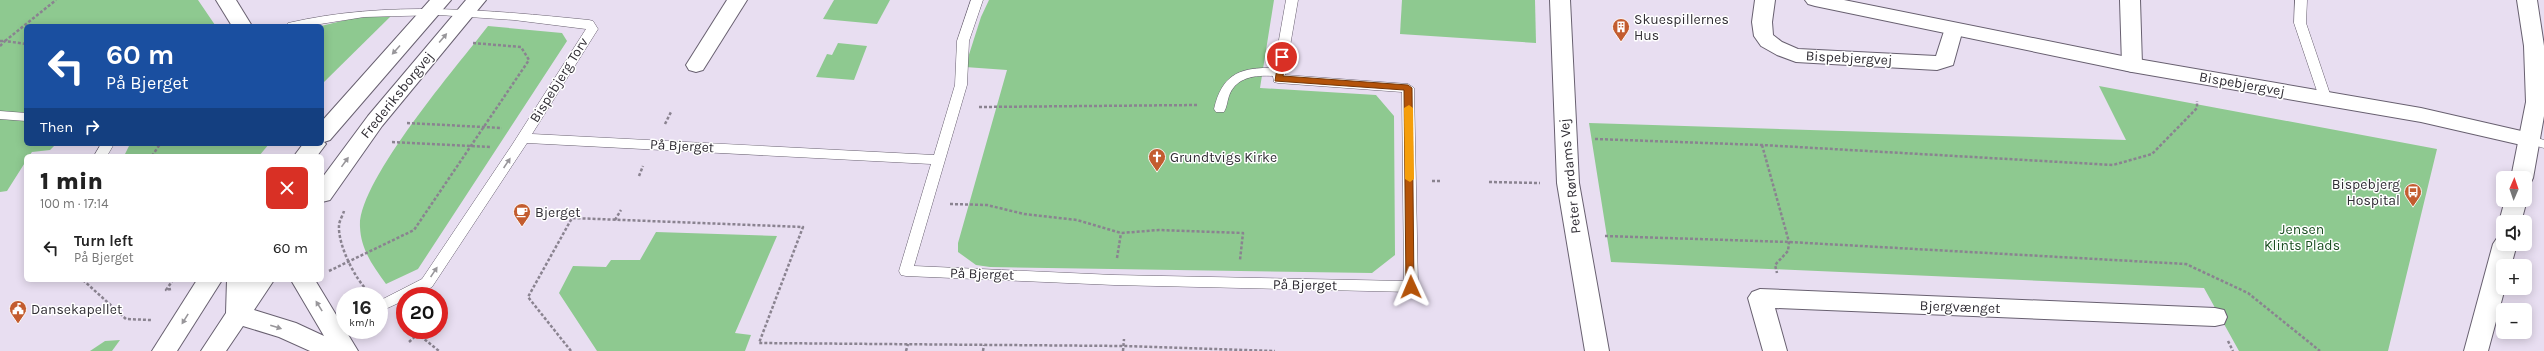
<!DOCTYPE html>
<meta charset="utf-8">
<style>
:root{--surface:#fff;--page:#f2f2f2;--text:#222;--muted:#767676}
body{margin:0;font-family:Karla,sans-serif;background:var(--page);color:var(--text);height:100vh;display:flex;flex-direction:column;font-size:15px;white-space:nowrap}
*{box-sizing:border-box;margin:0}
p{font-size:13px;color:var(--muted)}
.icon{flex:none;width:22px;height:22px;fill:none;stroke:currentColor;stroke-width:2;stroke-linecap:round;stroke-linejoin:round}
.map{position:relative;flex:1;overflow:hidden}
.drawer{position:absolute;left:24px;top:154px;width:300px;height:128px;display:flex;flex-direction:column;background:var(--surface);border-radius:6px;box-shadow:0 2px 10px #0003}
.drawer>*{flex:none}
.hud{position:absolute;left:24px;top:24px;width:300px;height:122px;border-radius:6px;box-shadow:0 2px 10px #0003;background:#1a4fa0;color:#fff;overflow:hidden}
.needle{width:26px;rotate:2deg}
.buttons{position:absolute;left:2496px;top:171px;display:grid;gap:8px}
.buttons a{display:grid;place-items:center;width:36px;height:36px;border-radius:6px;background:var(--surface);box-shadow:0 2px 10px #0003;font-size:20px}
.speed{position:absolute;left:336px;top:287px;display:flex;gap:8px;font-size:20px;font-weight:700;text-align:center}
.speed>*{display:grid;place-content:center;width:52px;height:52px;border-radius:50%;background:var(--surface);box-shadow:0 2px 10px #0003;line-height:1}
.speed small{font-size:10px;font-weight:400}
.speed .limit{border:6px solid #d22;background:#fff;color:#111}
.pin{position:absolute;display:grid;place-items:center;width:34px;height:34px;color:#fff;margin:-17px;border:2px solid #fff;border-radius:50%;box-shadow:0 1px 4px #0007}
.me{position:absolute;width:44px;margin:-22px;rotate:359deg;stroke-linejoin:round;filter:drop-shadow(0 0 3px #0008)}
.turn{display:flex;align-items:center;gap:14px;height:84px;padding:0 16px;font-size:18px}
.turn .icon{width:52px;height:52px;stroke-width:2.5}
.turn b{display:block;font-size:28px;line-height:34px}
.then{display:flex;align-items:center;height:38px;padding:0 16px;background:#0003;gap:8px;font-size:15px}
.round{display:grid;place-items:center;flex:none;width:42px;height:42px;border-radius:6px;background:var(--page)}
.summary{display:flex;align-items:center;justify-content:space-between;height:68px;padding:0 16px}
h1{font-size:24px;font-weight:800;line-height:30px}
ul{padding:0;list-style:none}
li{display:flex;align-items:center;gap:12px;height:52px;padding:0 16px}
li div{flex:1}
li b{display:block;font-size:15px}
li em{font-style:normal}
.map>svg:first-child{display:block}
.green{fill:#8ec990}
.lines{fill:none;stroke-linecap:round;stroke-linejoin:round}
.service-casing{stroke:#686070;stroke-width:1}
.minor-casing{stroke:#686070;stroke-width:2}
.tertiary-casing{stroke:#686070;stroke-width:2}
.primary-casing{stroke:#686070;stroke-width:2}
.path{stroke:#8a8390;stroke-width:2.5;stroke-dasharray:3 2;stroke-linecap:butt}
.service{fill:#fff;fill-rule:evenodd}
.minor{fill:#fff;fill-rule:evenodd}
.tertiary{fill:#fff;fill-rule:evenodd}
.primary{fill:#fff;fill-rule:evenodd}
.oneway{fill:#98969a}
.route{fill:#b45309;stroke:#753606}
.slow{fill:#f59e0b}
.labels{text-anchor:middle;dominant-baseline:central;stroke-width:3;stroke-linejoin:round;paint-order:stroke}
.poi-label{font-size:14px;fill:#302d34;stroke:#fff;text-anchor:start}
.street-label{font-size:14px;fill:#302d34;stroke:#fff}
.park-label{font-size:14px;fill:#1a4e20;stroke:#fff}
</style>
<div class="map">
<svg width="2544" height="351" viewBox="0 0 2544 351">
<rect width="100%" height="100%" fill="#e8def1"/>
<g class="green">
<path d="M 0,0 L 198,0 L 215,25 L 26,26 L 26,144 L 56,144 L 50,150 L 32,152 L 29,156 L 26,156 L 26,161 L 7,191 L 0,192 Z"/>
<path d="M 834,0 L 890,0 L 877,24 L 823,19 Z"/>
<path d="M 989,0 L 1274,0 L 1260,88 L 1376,95 L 1394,116 L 1395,255 L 1372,273 L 990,267 L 976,265 L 958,252 L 958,243 L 1007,70 L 965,67 L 981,17 Z"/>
<path d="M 1402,0 L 1535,0 L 1536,43 L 1400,34 Z"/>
<path d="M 392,15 L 322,84 L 321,26 L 354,18 Z"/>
<path d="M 488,26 L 562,33 L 567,41 L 418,269 L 386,284 C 373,266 361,250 360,227 C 357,182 458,65 488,26 Z"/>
<path d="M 838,43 L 867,46 L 854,80 L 816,77 L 827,54 L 832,55 Z"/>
<path d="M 2099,86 L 2437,149 L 2388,351 L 2239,351 L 2204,288 L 1611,262 L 1589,123 L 2126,140 Z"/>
<path d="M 130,144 L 269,144 L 259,156 L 124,156 Z"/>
<path d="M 656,232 L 777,236 L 735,333 L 751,335 L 745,351 L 597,351 L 559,293 L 573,266 L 606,267 L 611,260 L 640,260 Z"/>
<path d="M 120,340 L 112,351 L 90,351 L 105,341 Z"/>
</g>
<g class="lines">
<defs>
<g id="service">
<path d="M 971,0 L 983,0 L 969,41 L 967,85 L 914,266 L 1114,275 L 1404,281 L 1402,92 L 1278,83 L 1274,82 L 1273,76 C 1255,75 1236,77 1229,96 C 1227,102 1227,107 1224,112 L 1216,112 L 1214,109 C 1222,74 1240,67 1274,68 L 1286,0 L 1298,0 L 1285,75 L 1408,84 L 1414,88 L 1418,287 L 1416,291 L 1411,292 L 1114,285 L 906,276 L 901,275 L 899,271 L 931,164 L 527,143 L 432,287 L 414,296 L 405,296 L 405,300 L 379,312 L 379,301 L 422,279 L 512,145 L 586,29 L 514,20 L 439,15 L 364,17 L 308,26 L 286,26 L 288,23 C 387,0 489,10 589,20 L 593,21 L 598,29 L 532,134 L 934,155 L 955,85 L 957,41 Z"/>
<path d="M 2295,0 L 2307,0 L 2306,23 L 2332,100 L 2330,103 L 2322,103 L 2320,100 L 2294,23 Z"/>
<path d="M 0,111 L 26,113 L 26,121 L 0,119 Z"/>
<path d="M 2530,136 L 2544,140 L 2544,148 L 2526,143 L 2524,140 L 2526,137 Z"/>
<path d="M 101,144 L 114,144 L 107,156 L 94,156 Z"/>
<path d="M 345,317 L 345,330 L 334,335 L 329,333 L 327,329 L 329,325 Z"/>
</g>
<g id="minor">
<path d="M 216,0 L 236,0 L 252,26 L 232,26 Z"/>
<path d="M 727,0 L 747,0 L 703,70 L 696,72 L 689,70 L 686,65 Z"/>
<path d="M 1550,0 L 1570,0 L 1579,183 L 1609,351 L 1585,351 L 1557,183 Z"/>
<path d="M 1755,0 L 1775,0 L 1772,22 L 1773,35 L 1782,42 L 1798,49 L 1936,56 L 1946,25 L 1953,23 L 1960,25 L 1963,29 L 1953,65 L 1937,70 L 1796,62 L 1777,55 L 1761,46 L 1754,36 L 1752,22 Z"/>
<path d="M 2120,0 L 2140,0 L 2142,65 L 2139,70 L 2132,72 L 2125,70 L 2122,65 Z"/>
<path d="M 1760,289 L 2215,308 L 2224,310 L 2227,317 L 2224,324 L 2215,326 L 1775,308 L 1787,351 L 1763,351 L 1748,298 L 1752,292 Z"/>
</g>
<g id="tertiary">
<path d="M 430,0 L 451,0 L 330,140 L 324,142 L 326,144 L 317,156 L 294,156 L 303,144 L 322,144 L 322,121 Z"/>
<path d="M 466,0 L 486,0 L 382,126 L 330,200 L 322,202 L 322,178 L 368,116 Z"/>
<path d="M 1805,0 L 1844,0 L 2132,58 L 2421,108 L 2530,133 L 2538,135 L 2541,140 L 2538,145 L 2530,147 L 2421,122 L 2132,72 L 1815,6 L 1808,4 Z"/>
<path d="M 197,280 L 222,280 L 177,351 L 152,351 Z"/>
<path d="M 227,280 L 274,280 L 254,310 L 296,323 L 324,336 L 291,280 L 315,280 L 358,351 L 310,351 L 279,337 L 243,326 L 226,351 L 201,351 L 226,313 Z"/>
</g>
<g id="primary">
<path d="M 2517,0 L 2537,0 L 2544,46 L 2544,116 L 2533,178 L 2530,184 L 2525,185 L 2525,178 L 2511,178 L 2526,102 L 2524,46 Z"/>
<path d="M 2525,196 L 2527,200 L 2521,222 L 2503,222 L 2502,228 L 2499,222 L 2505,200 L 2525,200 Z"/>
<path d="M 2503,236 L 2503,244 L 2517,244 L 2511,266 L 2503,266 L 2503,288 L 2505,288 L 2488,351 L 2464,351 L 2493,244 L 2497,238 Z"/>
</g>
</defs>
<use href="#service" class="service-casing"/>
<use href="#minor" class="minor-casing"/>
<use href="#tertiary" class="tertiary-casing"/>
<use href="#primary" class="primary-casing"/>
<g class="path">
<path d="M 0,41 L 5,41 L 56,0"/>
<path d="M 0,46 L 5,41 L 26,44"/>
<path d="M 979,107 L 1198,105"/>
<path d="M 407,123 L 502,128"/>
<path d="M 665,124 L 671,112"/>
<path d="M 1595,139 L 1762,145 L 2113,165 L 2152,154 L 2197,108 L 2197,101"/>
<path d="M 392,142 L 490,147"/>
<path d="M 1762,145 L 1789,242 L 1788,251 L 1775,265 L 1777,273"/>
<path d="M 152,156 L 160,144"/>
<path d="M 639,176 L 643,166"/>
<path d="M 1432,181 L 1441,181"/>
<path d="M 1489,182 L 1540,183"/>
<path d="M 950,204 L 987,205 L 1024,214 L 1077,220 L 1121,233 L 1159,230 L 1243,233 L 1240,260"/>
<path d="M 344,211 C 343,215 339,221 339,226 C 338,245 355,279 368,291"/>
<path d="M 615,220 L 621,210"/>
<path d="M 1605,236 L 1789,242 L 2186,264 L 2248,293 L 2320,351"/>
<path d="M 1117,258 L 1121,233"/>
<path d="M 329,271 L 414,230 L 529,60 L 521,47 L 473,43"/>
<path d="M 83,280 L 126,319 L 151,320"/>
<path d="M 171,289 L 166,290 L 173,280"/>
<path d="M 413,330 L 439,351"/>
<path d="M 2228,341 L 2233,351"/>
<path d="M 409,342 L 418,334"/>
<path d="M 571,351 L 528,297 L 572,218 L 803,227 L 759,343 L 1124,346 L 1275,351"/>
<path d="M 906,351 L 908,344"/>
<path d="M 983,351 L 984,345"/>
<path d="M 1123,351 L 1124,339"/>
</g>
<use href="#service" class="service"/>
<use href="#minor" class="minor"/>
<use href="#tertiary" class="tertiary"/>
<use href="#primary" class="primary"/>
</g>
<defs><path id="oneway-solid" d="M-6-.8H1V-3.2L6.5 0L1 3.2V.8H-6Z"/></defs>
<g class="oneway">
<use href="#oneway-solid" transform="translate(443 38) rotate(-50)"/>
<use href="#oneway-solid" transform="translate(396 50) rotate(132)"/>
<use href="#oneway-solid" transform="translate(345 162) rotate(-54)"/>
<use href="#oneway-solid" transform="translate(507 163) rotate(-56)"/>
<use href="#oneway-solid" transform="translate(434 272) rotate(-56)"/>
<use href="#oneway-solid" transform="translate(319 306) rotate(-122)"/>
<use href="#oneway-solid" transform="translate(185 319) rotate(122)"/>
<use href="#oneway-solid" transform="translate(276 327) rotate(17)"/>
</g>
<path class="route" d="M 1279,55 L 1286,57 L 1283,76 L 1408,85 L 1412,88 L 1414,290 L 1411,291 L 1406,287 L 1404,90 L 1275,81 Z"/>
<path class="slow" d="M 1409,105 L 1413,108 L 1414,179 L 1410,182 L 1405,179 L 1404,108 Z"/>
<defs>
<symbol id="building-pin" viewBox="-11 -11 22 30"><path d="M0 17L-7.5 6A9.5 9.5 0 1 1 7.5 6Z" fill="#c35c2f" stroke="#fff"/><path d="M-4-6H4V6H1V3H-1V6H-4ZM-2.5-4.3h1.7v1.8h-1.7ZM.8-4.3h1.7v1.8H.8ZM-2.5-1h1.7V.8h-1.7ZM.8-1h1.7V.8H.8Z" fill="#fff"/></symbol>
<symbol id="church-pin" viewBox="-11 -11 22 30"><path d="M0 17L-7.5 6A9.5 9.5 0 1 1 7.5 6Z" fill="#c35c2f" stroke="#fff"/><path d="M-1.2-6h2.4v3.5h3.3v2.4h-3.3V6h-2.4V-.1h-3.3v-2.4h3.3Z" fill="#fff"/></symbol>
<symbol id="bus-pin" viewBox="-11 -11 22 30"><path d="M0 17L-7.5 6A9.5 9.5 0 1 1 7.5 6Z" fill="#c35c2f" stroke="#fff"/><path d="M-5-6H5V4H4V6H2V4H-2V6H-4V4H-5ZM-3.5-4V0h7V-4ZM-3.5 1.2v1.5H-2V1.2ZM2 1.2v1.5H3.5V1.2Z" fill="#fff"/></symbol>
<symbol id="cafe-pin" viewBox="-11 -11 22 30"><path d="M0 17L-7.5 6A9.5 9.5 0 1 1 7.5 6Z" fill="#c35c2f" stroke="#fff"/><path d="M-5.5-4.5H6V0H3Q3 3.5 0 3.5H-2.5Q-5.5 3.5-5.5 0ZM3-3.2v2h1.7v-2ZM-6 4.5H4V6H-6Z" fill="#fff"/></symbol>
<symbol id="civic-pin" viewBox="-11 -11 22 30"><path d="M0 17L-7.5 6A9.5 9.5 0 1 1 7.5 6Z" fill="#c35c2f" stroke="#fff"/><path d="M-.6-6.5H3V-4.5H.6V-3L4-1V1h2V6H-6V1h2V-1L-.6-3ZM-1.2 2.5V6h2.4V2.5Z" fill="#fff"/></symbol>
</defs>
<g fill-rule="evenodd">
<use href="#building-pin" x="1611" y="17" width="20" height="27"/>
<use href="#church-pin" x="1147" y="147" width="20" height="27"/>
<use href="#bus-pin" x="2403" y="182" width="20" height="27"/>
<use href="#cafe-pin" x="512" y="202" width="20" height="27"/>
<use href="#civic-pin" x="8" y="299" width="20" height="27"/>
</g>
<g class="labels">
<g class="poi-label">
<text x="1634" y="19">Skuespillernes<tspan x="1634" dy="16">Hus</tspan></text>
<text x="1170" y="157">Grundtvigs Kirke</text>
<text x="2400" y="184" text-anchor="end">Bispebjerg<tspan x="2400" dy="16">Hospital</tspan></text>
<text x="535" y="212">Bjerget</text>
<text x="31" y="309">Dansekapellet</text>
</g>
<g class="street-label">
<text transform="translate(1849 58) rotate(3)">Bispebjergvej</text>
<text transform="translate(559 80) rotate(-58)">Bispebjerg Torv</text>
<text transform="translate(2242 84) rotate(10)">Bispebjergvej</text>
<text transform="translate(397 95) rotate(-51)">Frederiksborgvej</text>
<text transform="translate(682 146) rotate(3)">På Bjerget</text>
<text transform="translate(1570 176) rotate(-96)">Peter Rørdams Vej</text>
<text transform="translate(982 274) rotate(2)">På Bjerget</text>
<text transform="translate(1305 285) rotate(1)">På Bjerget</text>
<text transform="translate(1960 307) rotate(2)">Bjergvænget</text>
</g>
<g class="park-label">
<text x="2302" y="229">Jensen<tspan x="2302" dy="16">Klints Plads</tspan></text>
</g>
</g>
</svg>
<div class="buttons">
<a><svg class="needle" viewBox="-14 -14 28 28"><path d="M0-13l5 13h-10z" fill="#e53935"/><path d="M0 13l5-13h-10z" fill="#767676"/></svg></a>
<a><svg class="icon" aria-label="sound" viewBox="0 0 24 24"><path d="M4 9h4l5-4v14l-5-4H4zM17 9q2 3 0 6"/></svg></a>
<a>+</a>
<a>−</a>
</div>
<div class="speed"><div>16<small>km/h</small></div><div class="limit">20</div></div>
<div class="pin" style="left:1282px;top:57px;background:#d93025"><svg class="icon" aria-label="arrive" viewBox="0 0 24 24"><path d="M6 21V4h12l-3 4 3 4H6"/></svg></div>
<svg class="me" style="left:1411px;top:287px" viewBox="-20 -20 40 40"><path d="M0-17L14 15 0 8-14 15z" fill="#b45309" stroke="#fff" stroke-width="4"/></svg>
<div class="hud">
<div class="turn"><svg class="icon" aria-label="left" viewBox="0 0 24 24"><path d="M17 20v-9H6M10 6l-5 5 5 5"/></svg><div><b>60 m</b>På Bjerget</div></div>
<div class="then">Then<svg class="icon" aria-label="right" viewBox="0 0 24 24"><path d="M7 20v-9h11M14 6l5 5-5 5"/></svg></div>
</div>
<section class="drawer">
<div class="summary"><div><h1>1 min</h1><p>100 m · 17:14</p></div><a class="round" style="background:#d93025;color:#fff"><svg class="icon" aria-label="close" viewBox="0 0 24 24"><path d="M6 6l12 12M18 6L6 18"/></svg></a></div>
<ul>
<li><svg class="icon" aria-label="left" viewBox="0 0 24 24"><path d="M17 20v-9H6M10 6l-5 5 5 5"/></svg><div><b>Turn left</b><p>På Bjerget</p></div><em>60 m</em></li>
</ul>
</section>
</div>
